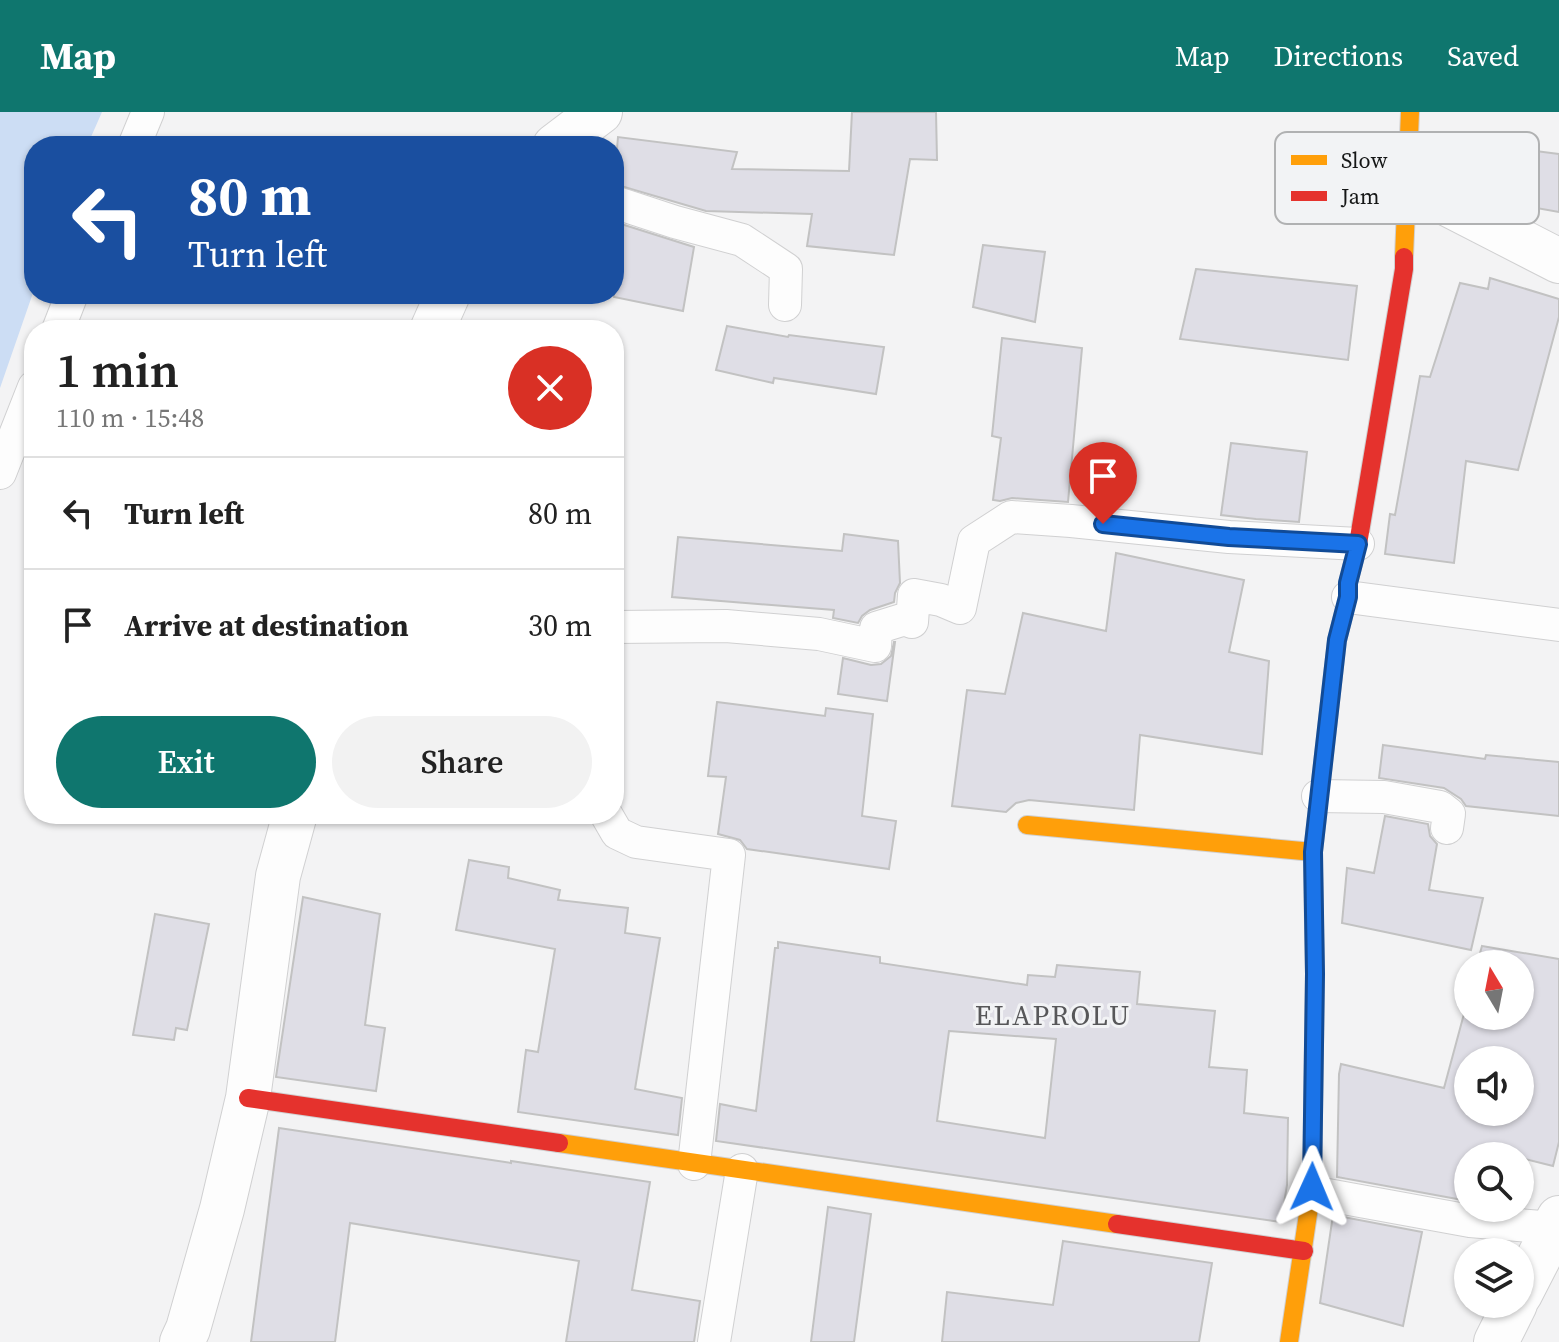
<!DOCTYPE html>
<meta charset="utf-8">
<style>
:root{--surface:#fff;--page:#f2f2f2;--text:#222;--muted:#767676;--line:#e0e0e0;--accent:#0f766e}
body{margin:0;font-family:"Source Serif 4",serif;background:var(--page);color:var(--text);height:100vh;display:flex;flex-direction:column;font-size:30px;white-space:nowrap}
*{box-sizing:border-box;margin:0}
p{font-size:26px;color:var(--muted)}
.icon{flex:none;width:44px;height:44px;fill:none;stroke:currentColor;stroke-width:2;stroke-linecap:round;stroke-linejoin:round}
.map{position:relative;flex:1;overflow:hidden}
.details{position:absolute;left:24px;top:208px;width:600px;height:504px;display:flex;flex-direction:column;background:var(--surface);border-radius:32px;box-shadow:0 2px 6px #0004}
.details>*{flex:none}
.banner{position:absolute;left:24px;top:24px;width:600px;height:168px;border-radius:32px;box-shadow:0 2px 6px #0004;background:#1a4fa0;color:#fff;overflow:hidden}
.needle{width:52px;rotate:350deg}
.fabs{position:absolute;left:1454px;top:838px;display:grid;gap:16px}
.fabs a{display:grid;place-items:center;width:80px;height:80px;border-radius:50%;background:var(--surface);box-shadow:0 2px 6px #0004;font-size:40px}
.pin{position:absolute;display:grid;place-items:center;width:68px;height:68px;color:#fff;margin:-82px -34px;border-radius:50% 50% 50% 0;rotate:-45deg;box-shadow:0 0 8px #0007}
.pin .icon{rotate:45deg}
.me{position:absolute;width:88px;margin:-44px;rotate:1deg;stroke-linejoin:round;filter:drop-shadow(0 0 6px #0008)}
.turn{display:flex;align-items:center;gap:28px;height:168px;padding:0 32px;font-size:36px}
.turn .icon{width:104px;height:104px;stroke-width:2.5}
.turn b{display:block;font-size:56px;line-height:68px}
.round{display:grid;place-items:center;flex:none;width:84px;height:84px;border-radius:42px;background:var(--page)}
.overview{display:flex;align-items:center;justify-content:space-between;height:136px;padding:0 32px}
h1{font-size:48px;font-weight:600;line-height:60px}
.cta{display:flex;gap:16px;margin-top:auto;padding:16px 32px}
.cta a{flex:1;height:92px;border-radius:48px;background:var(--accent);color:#fff;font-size:32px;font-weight:600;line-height:92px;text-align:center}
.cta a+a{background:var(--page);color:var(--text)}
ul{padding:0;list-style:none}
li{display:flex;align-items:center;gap:24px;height:112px;padding:0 32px;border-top:2px solid var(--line)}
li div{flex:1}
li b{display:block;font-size:30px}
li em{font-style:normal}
header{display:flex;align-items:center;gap:48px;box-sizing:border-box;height:112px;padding:0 40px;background:var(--accent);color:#fff}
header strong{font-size:38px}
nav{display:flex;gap:44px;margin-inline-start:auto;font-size:28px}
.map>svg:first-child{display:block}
.water{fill:#ccddf4}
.building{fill:#dfdee6;stroke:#c2c2c2;stroke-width:2;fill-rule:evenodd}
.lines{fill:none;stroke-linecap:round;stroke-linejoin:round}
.lane-casing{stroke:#d0d0d1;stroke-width:34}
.street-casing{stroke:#d0d0d1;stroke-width:46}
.slow-casing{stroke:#d0d0d1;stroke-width:20}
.jam-casing{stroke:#d0d0d1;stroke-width:20}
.lane{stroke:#fdfdfd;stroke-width:32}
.street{stroke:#fdfdfd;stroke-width:44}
.slow{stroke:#ff9f0a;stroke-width:18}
.jam{stroke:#e5322d;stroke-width:18}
.route-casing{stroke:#114b97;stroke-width:20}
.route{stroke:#1a73e8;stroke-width:14}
.labels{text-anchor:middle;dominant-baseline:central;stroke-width:6;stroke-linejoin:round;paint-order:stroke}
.quarter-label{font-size:28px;letter-spacing:2px;fill:#575759;stroke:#f2f3f5}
.key{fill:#f2f3f5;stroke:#b0b1b2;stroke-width:2}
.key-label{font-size:22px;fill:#151616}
</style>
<header>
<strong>Map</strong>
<nav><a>Map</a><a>Directions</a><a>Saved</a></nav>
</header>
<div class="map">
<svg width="1559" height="1230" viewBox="0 0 1559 1230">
<rect width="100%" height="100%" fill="#f3f3f4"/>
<path class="water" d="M 0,0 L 102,0 L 87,34 L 34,34 L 34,178 L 0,276 Z"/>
<g class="building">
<path d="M 852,0 L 936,0 L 937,48 L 910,47 L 894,143 L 807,134 L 812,102 L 706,99 L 614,72 L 618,25 L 737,40 L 732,57 L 849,59 Z"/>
<path d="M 1452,28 L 1559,42 L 1559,100 L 1497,89 L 1449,64 Z"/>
<path d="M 618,111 L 694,135 L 683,199 L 614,185 L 614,132 Z"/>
<path d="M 983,133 L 1045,140 L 1035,210 L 973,195 Z"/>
<path d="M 1196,157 L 1357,174 L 1348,248 L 1180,227 Z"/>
<path d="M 1490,166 L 1559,187 L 1559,205 L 1518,358 L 1466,349 L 1454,451 L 1385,442 L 1390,402 L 1395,403 L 1420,264 L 1430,265 L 1460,171 L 1488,177 Z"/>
<path d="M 727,214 L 788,225 L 789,223 L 884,235 L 876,282 L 774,266 L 773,271 L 716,258 Z"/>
<path d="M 1002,226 L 1082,236 L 1068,390 L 1012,386 L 1000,389 L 993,388 L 1001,326 L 992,324 Z"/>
<path d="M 1231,331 L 1307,340 L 1299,410 L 1256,407 L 1221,403 Z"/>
<path d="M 844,422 L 898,429 L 900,471 L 895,481 L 894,490 L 870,498 L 862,504 L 858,511 L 833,506 L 834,498 L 672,485 L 678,425 L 842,439 Z"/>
<path d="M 1116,441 L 1244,468 L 1229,540 L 1269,549 L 1262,642 L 1140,623 L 1134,698 L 1029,688 L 1016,691 L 1006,700 L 952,694 L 967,578 L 1005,582 L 1023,501 L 1106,519 Z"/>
<path d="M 894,530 L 895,530 L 887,589 L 838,582 L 843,546 L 871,553 L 881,552 L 891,544 Z"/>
<path d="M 717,590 L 825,604 L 826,596 L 873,602 L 862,704 L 896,709 L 889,757 L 747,737 L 740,728 L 718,722 L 726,665 L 708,664 Z"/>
<path d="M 1383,633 L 1485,647 L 1486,643 L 1559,650 L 1559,704 L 1466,694 L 1461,687 L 1444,676 L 1379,666 Z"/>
<path d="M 1385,704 L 1428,712 L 1430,724 L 1437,732 L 1429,778 L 1483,786 L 1471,838 L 1342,811 L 1347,756 L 1374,761 Z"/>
<path d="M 469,748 L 509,755 L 508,766 L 560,778 L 558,788 L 628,796 L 625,821 L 660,826 L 635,977 L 682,986 L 678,1023 L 518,1000 L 526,938 L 538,940 L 555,837 L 456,818 Z"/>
<path d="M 303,785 L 380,802 L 365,913 L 385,916 L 376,979 L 276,965 Z"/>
<path d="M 155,802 L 209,812 L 187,918 L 176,916 L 174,928 L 133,923 Z"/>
<path d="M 778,830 L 880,845 L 880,851 L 1027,873 L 1028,863 L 1055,865 L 1057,853 L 1140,860 L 1137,892 L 1215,899 L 1209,955 L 1247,958 L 1244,1001 L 1288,1006 L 1287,1073 L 1281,1110 L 716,1029 L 720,992 L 756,999 L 775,836 L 778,836 ZM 949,919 L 1056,927 L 1045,1026 L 937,1009 Z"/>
<path d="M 1482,834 L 1559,847 L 1559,1030 L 1553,1054 L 1521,1046 L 1520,1050 L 1520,1044 L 1468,1044 L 1468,1089 L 1337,1065 L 1339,962 L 1341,952 L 1444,976 L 1468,887 L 1468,904 L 1520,904 L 1520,852 L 1477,852 ZM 1468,948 L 1520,948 L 1520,1000 L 1468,1000 Z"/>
<path d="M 279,1016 L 511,1051 L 511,1049 L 650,1070 L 632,1178 L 700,1189 L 694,1230 L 566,1230 L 579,1149 L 350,1111 L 335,1230 L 251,1230 Z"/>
<path d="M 828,1095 L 871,1102 L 854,1230 L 811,1230 Z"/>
<path d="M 1333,1103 L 1422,1120 L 1403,1214 L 1320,1191 Z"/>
<path d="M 1063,1129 L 1212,1151 L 1199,1230 L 942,1230 L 947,1180 L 1053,1193 Z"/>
</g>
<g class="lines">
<defs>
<g id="lane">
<path d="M 134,34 L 148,0"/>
<path d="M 614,90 L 675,110 L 742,128 L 786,157 L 785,193"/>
<path d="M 58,218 L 72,182"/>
<path d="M 0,361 L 34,275"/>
<path d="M 1348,485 L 1559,513"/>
<path d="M 614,515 L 726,514 L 819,522 L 875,534 L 876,516 L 905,507 L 912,510 L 914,483 L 941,488 L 960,496 L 974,429 L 1011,405 L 1071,409 L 1229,425 L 1358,432"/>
<path d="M 1318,684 L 1384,685 L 1440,695 L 1449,702 L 1447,716"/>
<path d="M 606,702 L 617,721 L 636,730 L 729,743 L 694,1052"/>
<path d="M 1311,1080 L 1470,1109 L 1554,1116"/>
<path d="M 714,1230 L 742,1058"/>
</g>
<g id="street">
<path d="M 555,34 L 600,0"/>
<path d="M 1407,71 L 1559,149"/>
<path d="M 432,218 L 448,182"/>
<path d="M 1520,1182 L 1559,1106"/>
<path d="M 182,1230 L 188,1217 L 222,1097 L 248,986 L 278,764 L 295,702"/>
<path d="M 1496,1230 L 1515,1192"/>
</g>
<g id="slow">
<path d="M 1404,145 L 1410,0"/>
<path d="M 1027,713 L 1313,740"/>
<path d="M 559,1031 L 1117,1112"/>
<path d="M 1289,1230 L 1312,1075 L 1315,862 L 1313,760"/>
</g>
<g id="jam">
<path d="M 1313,760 L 1313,740 L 1337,528 L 1348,485 L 1348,471 L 1358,432 L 1404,157 L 1404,145"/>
<path d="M 248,986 L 559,1031"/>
<path d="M 1117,1112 L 1304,1139"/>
</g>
</defs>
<use href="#lane" class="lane-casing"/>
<use href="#street" class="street-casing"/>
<use href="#slow" class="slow-casing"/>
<use href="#jam" class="jam-casing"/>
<use href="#lane" class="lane"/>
<use href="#street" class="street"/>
<use href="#slow" class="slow"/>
<use href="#jam" class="jam"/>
</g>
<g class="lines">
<defs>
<path id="route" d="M 1103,412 L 1229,425 L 1358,432 L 1348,471 L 1348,485 L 1337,528 L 1313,740 L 1315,862 L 1312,1075"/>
</defs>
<use href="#route" class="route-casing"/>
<use href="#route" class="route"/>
</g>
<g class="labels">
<g class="quarter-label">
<text x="1053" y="903">ELAPROLU</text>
</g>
</g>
<rect x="1275" y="20" width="264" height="92" rx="12" class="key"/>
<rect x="1291" y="43" width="36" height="10" fill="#ff9f0a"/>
<rect x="1291" y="79" width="36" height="10" fill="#e5322d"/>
<g class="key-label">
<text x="1341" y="56">Slow</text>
<text x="1341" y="92">Jam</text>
</g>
</svg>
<div class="fabs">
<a><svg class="needle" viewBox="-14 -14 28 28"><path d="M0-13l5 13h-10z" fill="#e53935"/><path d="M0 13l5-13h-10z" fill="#767676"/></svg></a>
<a><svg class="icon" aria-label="sound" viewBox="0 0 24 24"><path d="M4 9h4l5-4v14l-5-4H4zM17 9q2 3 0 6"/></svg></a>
<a><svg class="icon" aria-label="search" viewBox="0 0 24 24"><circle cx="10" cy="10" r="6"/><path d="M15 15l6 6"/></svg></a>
<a><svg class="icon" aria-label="layers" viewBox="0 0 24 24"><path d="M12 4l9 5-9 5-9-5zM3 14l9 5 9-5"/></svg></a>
</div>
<div class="pin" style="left:1103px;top:412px;background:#d93025"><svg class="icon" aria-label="arrive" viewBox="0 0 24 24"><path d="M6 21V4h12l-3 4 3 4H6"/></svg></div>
<svg class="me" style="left:1312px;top:1075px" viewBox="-20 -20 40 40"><path d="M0-17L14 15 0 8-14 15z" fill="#1a73e8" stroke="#fff" stroke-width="4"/></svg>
<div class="banner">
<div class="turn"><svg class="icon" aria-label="left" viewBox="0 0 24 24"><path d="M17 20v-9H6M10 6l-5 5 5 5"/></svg><div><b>80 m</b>Turn left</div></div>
</div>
<section class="details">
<div class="overview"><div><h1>1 min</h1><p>110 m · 15:48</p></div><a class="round" style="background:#d93025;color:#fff"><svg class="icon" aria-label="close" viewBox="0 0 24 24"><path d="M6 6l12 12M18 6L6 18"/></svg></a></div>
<ul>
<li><svg class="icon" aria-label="left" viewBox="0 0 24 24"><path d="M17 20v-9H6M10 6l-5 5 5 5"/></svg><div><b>Turn left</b></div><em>80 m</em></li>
<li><svg class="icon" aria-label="arrive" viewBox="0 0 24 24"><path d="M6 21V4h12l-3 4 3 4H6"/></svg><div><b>Arrive at destination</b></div><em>30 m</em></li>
</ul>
<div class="cta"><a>Exit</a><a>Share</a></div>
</section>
</div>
